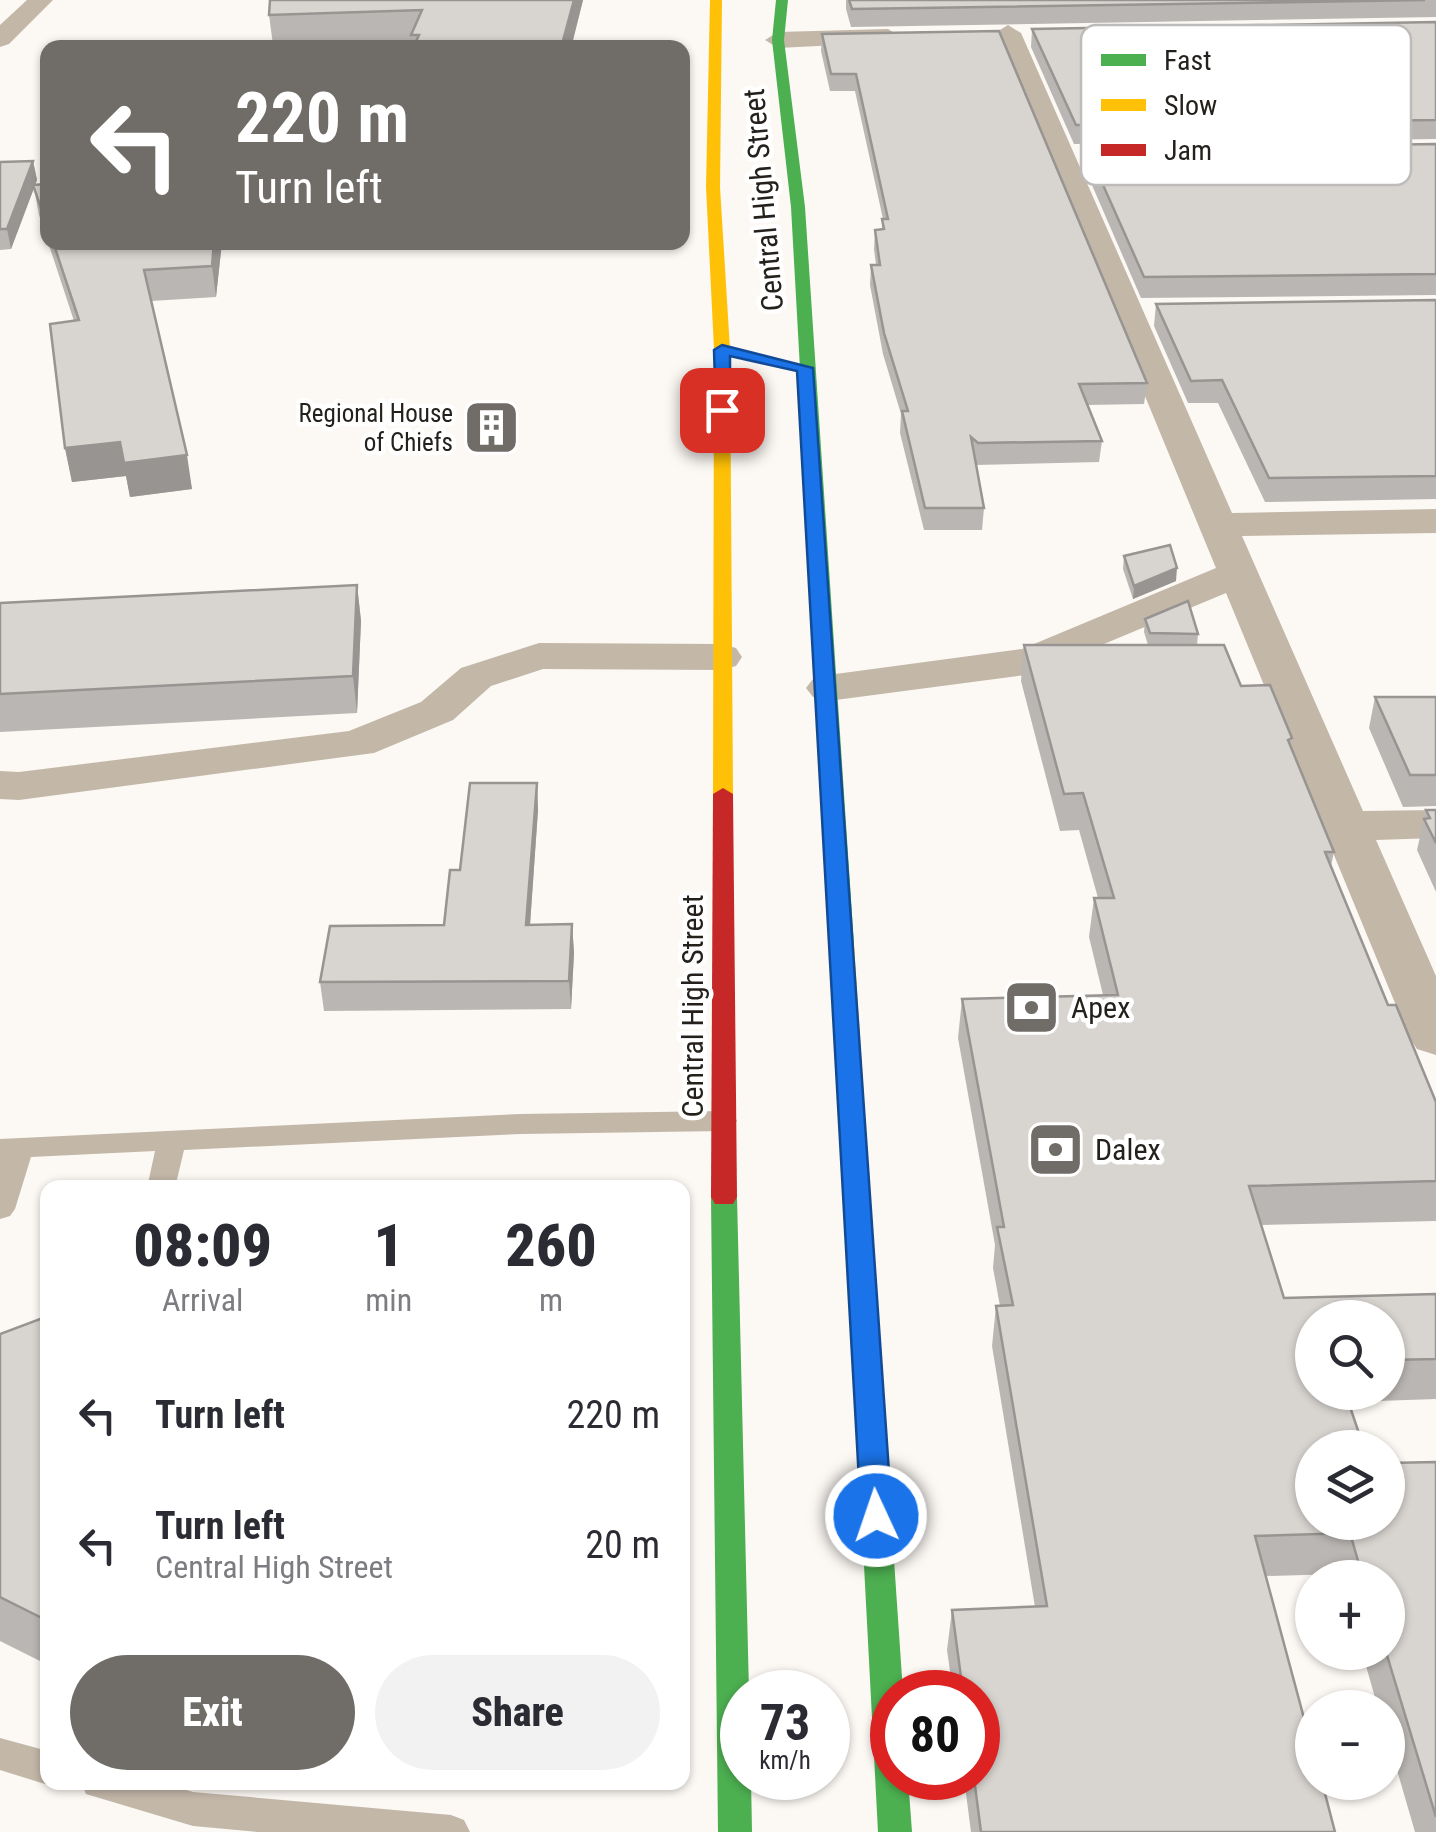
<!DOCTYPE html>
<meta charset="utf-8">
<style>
:root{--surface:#fff;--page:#f2f2f3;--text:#2b2b33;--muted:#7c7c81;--accent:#706c68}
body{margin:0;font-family:"Roboto Condensed",sans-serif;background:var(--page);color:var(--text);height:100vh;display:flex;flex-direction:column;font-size:38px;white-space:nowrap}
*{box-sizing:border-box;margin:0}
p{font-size:32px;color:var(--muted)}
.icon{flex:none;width:55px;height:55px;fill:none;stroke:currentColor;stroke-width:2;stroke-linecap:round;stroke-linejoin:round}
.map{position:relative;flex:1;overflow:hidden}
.sheet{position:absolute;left:40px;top:1180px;width:650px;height:610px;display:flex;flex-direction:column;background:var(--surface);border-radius:20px;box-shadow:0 2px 8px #0004}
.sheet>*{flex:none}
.hud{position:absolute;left:40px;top:40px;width:650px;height:210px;border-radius:20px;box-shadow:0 2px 8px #0004;background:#706c68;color:#fff;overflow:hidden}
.fabs{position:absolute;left:1295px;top:1300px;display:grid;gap:20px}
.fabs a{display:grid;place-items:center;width:110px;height:110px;border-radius:50%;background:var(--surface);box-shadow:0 2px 8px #0004;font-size:50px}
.speed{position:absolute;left:720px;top:1670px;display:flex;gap:20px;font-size:50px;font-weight:700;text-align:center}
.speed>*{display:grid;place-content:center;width:130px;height:130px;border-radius:50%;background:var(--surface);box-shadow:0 2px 8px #0004;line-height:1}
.speed small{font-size:25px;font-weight:400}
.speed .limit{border:15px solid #d22;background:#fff;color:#111}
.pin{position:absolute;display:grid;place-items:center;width:85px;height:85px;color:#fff;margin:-42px;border-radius:20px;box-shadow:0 5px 15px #0006}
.me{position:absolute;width:110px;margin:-55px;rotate:357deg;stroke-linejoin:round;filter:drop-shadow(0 0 8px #0008)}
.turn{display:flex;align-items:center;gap:35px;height:210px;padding:0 30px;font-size:45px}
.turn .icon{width:130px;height:130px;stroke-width:2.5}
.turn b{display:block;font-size:70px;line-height:85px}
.eta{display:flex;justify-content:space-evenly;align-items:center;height:170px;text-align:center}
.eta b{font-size:60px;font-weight:800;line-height:70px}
.primary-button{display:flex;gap:20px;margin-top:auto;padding:20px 30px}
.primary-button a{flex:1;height:115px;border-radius:60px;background:var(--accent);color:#fff;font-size:40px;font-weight:800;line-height:115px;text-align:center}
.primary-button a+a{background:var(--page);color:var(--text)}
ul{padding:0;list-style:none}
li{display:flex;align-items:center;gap:30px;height:130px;padding:0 30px}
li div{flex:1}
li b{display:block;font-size:38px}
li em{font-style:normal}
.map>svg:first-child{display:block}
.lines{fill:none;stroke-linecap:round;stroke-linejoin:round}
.lane{fill:#c3b7a8;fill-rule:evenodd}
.street{fill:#c3b7a8;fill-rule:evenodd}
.fast{fill:#4caf50;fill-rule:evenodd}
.slow{fill:#ffc107;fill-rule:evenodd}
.jam{fill:#c62828;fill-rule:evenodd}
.wall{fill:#bab6b3;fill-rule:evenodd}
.shaded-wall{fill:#979492}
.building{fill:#d8d4d0;stroke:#979492;stroke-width:2.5}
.route{fill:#1a73e8;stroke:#114b97;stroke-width:2.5}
.labels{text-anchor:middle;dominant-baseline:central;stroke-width:9;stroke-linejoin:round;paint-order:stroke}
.far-poi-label{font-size:25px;fill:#24211d;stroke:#fff;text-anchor:end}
.street-label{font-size:30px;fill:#24211d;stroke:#fff}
.poi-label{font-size:30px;fill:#24211d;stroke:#fff;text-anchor:start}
.key{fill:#fff;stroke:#bdbcbb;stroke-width:2.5}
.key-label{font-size:28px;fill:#24211d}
</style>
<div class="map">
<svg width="1436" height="1832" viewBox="0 0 1436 1832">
<rect width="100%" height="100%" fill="#fcf8f4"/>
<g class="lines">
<g class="lane">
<path d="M 723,1111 L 733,1114 L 737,1121 L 733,1128 L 723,1131 L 521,1134 L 184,1150 L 175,1188 L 147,1188 L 155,1151 L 31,1157 L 15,1209 L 10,1216 L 0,1219 L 0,1139 L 521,1114 Z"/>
<path d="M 0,1738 L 48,1751 L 48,1782 L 54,1782 L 48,1785 L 0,1770 Z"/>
<path d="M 81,1782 L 160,1782 L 193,1792 L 451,1815 L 464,1820 L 470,1832 L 258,1832 L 193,1826 L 86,1794 Z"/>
</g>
<g class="street">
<path d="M 27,0 L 53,0 L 9,44 L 0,47 L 0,25 Z"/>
<path d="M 1008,25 L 1021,33 L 1232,513 L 1436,509 L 1436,533 L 1242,536 L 1363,811 L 1436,810 L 1436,838 L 1376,840 L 1436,976 L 1436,1055 L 1417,1049 L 1409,1037 L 1226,593 L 1092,649 L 1106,653 L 1113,662 L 1106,671 L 1091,675 L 1025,675 L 828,701 L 813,697 L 806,688 L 813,679 L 828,675 L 1022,649 L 1216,568 L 995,33 Z"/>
<path d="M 888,29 L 901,37 L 897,42 L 778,48 L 765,40 L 778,32 Z"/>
<path d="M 539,643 L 721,644 L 736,648 L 742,657 L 736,666 L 721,670 L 543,669 L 491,686 L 453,720 L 374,753 L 19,800 L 0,799 L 0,771 L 19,772 L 349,731 L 421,702 L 461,668 Z"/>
</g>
<g class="fast">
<path d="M 776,0 L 788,0 L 784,40 L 805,207 L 854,944 L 843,951 L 832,944 L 791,207 L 772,40 Z"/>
<path d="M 724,1188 L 733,1190 L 737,1197 L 749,1692 L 742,1692 L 742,1778 L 751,1778 L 752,1832 L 718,1832 L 711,1197 L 715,1190 Z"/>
<path d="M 870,1402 L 880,1405 L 884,1413 L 903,1692 L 892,1692 L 892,1778 L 908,1778 L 912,1832 L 878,1832 L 856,1413 L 860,1405 Z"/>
</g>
<g class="slow">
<path d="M 710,0 L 722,0 L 720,187 L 730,349 L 733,794 L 723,800 L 713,794 L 714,349 L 706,187 Z"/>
<path d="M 843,937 L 854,944 L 884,1413 L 880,1421 L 870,1424 L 860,1421 L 856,1413 L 832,944 Z"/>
</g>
<path class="jam" d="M 723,788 L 733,794 L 737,1197 L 733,1204 L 715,1204 L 711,1197 L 713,794 Z"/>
</g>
<g class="wall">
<path d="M 270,0 L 583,0 L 571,48 L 412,48 L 412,40 L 273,45 L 269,15 Z"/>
<path d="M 846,0 L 1436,0 L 1436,17 L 851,27 L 846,9 Z"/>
<path d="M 1436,22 L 1436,139 L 1074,144 L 1031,47 L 1032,29 Z"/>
<path d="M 822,34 L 1147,383 L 1144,404 L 1087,405 L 1102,441 L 1099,462 L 976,465 L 984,508 L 982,530 L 924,530 L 900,433 L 901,414 L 883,354 L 870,285 L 871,265 L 876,265 L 874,249 L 875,230 L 882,229 L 883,219 L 855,91 L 830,91 L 821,51 Z"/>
<path d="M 1436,144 L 1436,295 L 1141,298 L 1085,169 L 1087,149 Z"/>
<path d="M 33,161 L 37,180 L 35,185 L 48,184 L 48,241 L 39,215 L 34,188 L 11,249 L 0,250 L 0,162 Z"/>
<path d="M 48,242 L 222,242 L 216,297 L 151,301 L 192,489 L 130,497 L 126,476 L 72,482 L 65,448 L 74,321 Z"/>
<path d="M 1436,300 L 1436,499 L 1265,502 L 1218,403 L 1188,403 L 1154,326 L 1156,304 Z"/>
<path d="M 1124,556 L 1176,581 L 1133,599 L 1123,569 Z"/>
<path d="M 357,585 L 361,621 L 357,713 L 0,732 L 0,603 Z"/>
<path d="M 1145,619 L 1198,634 L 1197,645 L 1241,686 L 1292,738 L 1290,747 L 1334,852 L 1331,866 L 1388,1005 L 1436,1102 L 1436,1221 L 1261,1225 L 1284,1298 L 1436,1294 L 1436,1399 L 1348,1402 L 1312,1522 L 1436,1462 L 1436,1832 L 1415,1832 L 1388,1739 L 1388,1708 L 1378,1708 L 1362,1652 L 1388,1652 L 1388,1578 L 1340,1578 L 1339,1574 L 1266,1576 L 1335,1832 L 971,1832 L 964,1778 L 978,1778 L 978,1692 L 953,1692 L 947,1650 L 952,1610 L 1035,1607 L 992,1346 L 996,1306 L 1000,1306 L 993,1268 L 995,1245 L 958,1038 L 962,999 L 1103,995 L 1089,937 L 1094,898 L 1098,898 L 1079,830 L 1060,831 L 1021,681 L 1024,645 L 1148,645 L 1144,632 ZM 1312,1318 L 1388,1318 L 1388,1392 L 1312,1392 Z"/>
<path d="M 1375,697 L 1436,697 L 1436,806 L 1403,807 L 1369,728 Z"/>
<path d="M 537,783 L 538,810 L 530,925 L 572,924 L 574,953 L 571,1009 L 324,1011 L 320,982 L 444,925 Z"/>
<path d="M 1426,810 L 1436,810 L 1436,892 L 1417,850 Z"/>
<path d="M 48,1316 L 48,1665 L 0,1641 L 0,1334 Z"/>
</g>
<g class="shaded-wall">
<path d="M 574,0 L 583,0 L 571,48 L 561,48 Z"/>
<path d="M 33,161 L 37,180 L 11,249 L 7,229 Z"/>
<path d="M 214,242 L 222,242 L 216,297 L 212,266 Z"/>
<path d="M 120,442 L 187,455 L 192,489 L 130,497 L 126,476 L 72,482 L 65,448 Z"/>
<path d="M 1177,568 L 1176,581 L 1133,599 L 1134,586 Z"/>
<path d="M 357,585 L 361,621 L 357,713 L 353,676 Z"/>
<path d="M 537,783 L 538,810 L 528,953 L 526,925 Z"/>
<path d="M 572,924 L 574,953 L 571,1009 L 569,981 Z"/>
</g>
<g class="building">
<path d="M 270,0 L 574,0 L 561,48 L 413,48 L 419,35 L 411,35 L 422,10 L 269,15 Z"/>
<path d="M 849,0 L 1425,0 L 852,9 Z"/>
<path d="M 1436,22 L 1436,120 L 1076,125 L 1032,29 Z"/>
<path d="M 999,31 L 1147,383 L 1079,384 L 1102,441 L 978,443 L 971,437 L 984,508 L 925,508 L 902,411 L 908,411 L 884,333 L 871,265 L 880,265 L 875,230 L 884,229 L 882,219 L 888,219 L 856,74 L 831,74 L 822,34 Z"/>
<path d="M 1436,144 L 1436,274 L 1144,277 L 1087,149 Z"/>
<path d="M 33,161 L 7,229 L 0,229 L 0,162 Z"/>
<path d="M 48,184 L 48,228 L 33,185 Z"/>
<path d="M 53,242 L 214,242 L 212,266 L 144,270 L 187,455 L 124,463 L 120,442 L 65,448 L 50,324 L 79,320 Z"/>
<path d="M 1436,300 L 1436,476 L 1269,478 L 1222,380 L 1191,381 L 1156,304 Z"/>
<path d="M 1170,545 L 1177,568 L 1134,586 L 1124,556 Z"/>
<path d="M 357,585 L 353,676 L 0,694 L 0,603 Z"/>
<path d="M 1188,601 L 1198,634 L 1150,633 L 1145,619 Z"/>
<path d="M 1024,645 L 1224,645 L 1241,686 L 1270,685 L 1292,738 L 1288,740 L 1334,852 L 1325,852 L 1388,1005 L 1396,1005 L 1436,1102 L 1436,1181 L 1249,1186 L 1284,1298 L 1436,1294 L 1436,1359 L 1388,1360 L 1388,1318 L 1312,1318 L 1312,1392 L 1345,1392 L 1364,1448 L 1312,1448 L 1312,1522 L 1388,1522 L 1388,1463 L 1436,1462 L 1436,1817 L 1386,1652 L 1388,1652 L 1388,1578 L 1363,1578 L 1350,1533 L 1255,1536 L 1312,1748 L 1312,1782 L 1322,1782 L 1335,1832 L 981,1832 L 974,1778 L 978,1778 L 978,1692 L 963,1692 L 952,1610 L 1047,1606 L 996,1306 L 1013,1305 L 997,1227 L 1004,1227 L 962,999 L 1118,995 L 1094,898 L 1114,898 L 1083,793 L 1064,794 Z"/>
<path d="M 1375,697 L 1436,697 L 1436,775 L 1410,775 Z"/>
<path d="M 470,783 L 537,783 L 526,925 L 572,924 L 569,981 L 320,982 L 330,926 L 444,925 L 450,870 L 460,870 Z"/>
<path d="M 1426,810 L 1436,810 L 1436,843 L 1424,819 L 1430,818 Z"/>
<path d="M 48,1316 L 48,1621 L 0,1597 L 0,1334 Z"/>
</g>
<path class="route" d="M 722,345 L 813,368 L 892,1516 L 887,1525 L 876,1529 L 866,1525 L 861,1516 L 797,371 L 730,356 L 730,410 L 716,414 L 714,350 Z"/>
<defs>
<symbol id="building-square" viewBox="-11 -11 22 22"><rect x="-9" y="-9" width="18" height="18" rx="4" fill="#706c68" stroke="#fff"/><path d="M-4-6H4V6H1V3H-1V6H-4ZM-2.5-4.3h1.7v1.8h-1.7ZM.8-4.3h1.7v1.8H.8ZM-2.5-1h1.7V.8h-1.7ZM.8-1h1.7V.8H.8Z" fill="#fff"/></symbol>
<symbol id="bank-square" viewBox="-11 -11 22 22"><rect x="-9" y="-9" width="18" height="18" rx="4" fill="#706c68" stroke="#fff"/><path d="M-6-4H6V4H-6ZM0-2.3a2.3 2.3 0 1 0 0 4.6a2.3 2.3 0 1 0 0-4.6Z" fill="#fff"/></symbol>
</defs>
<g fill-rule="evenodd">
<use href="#building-square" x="460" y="396" width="63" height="63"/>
<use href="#bank-square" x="1000" y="976" width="63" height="63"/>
<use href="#bank-square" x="1024" y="1118" width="63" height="63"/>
</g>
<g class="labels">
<g class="far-poi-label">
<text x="453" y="413">Regional House<tspan x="453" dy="29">of Chiefs</tspan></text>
</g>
<g class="street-label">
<text transform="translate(763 200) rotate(-95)">Central High Street</text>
<text transform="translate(692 1006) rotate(-90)">Central High Street</text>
</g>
<g class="poi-label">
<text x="1071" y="1007">Apex</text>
<text x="1095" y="1149">Dalex</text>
</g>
</g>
<rect x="1081" y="25" width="330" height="160" rx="15" class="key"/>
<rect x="1101" y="54" width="45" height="12" fill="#4caf50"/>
<rect x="1101" y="99" width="45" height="12" fill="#ffc107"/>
<rect x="1101" y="144" width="45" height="12" fill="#c62828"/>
<g class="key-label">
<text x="1164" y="70">Fast</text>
<text x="1164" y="115">Slow</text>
<text x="1164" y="160">Jam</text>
</g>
</svg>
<div class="fabs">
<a><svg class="icon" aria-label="search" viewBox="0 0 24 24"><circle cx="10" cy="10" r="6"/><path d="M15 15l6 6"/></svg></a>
<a><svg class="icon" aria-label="layers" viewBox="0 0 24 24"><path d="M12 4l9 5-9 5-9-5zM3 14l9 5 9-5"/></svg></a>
<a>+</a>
<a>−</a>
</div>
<div class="speed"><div>73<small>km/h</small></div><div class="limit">80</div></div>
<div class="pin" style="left:722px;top:410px;background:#d93025"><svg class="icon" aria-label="arrive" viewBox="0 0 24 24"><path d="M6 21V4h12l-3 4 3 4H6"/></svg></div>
<svg class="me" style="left:876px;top:1516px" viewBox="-20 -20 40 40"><circle r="17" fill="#1a73e8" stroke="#fff" stroke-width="3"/><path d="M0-11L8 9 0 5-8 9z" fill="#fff"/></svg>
<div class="hud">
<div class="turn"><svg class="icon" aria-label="left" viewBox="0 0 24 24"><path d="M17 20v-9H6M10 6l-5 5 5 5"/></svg><div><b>220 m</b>Turn left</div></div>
</div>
<section class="sheet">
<div class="eta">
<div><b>08:09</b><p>Arrival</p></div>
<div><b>1</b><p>min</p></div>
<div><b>260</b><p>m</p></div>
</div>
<ul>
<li><svg class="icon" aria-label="left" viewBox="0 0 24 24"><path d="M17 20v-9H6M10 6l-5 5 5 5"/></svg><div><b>Turn left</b></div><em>220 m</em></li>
<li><svg class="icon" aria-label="left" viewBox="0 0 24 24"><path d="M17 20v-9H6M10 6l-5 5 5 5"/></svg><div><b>Turn left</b><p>Central High Street</p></div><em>20 m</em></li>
</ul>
<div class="primary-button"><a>Exit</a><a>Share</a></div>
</section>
</div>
